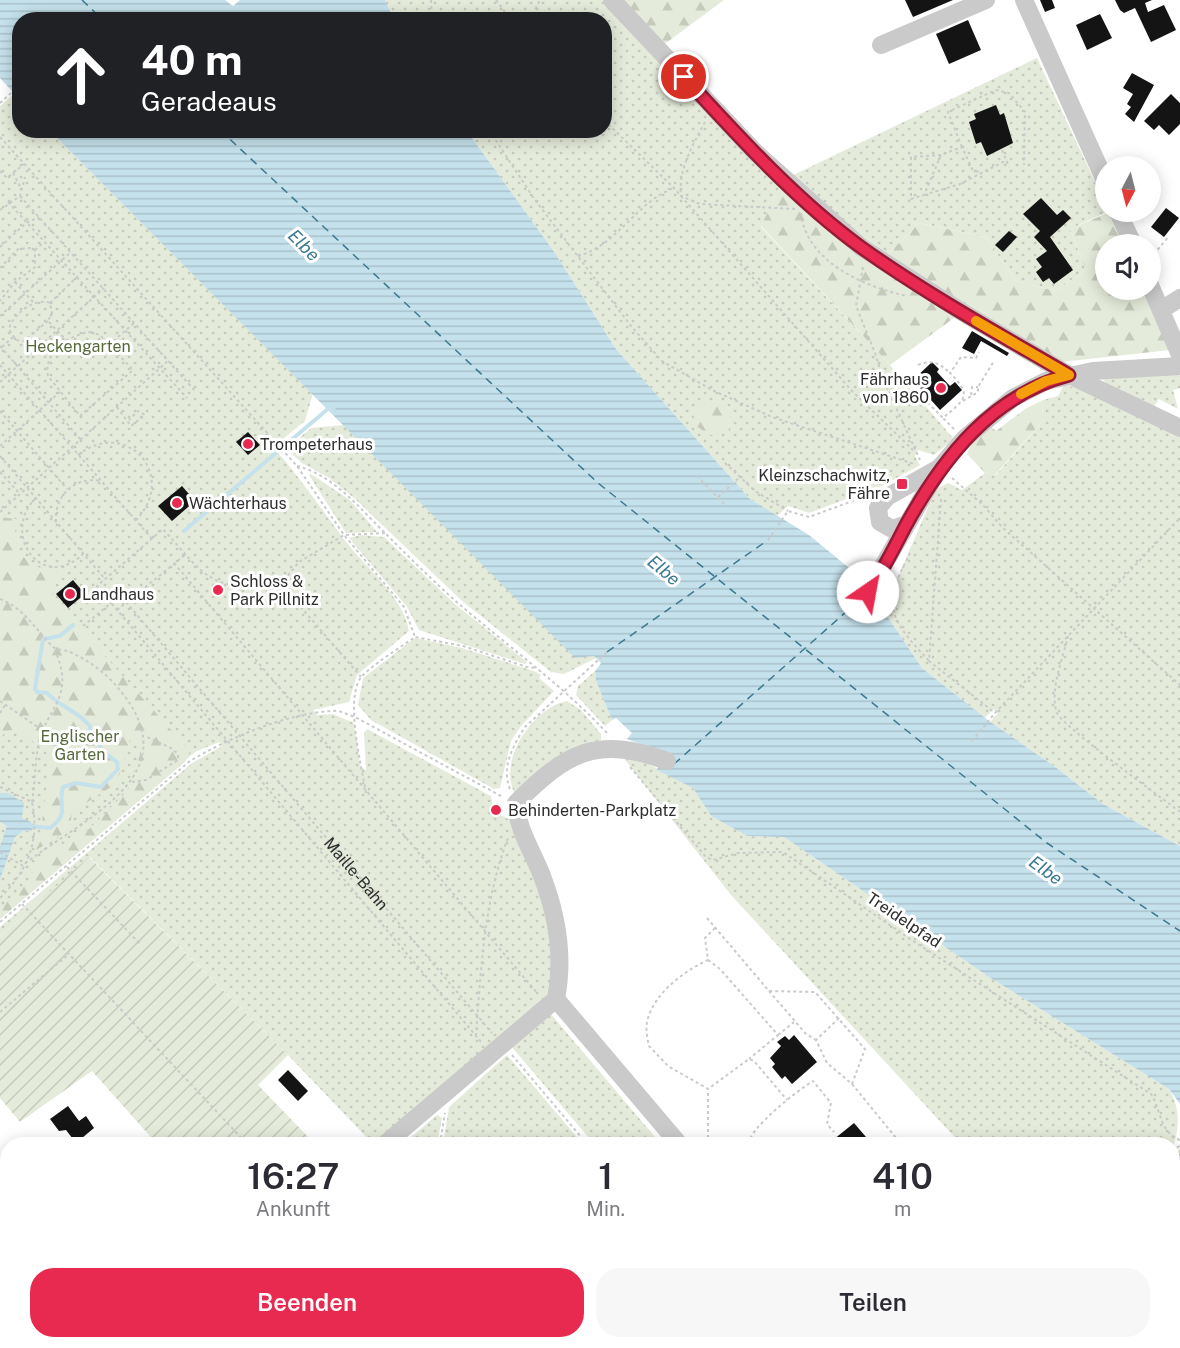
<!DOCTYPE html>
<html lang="de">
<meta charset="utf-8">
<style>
:root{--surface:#fff;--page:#f7f7f7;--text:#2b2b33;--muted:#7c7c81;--accent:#e82a50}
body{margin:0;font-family:"Public Sans",sans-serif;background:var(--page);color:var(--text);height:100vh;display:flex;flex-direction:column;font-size:22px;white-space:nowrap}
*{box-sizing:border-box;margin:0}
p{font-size:20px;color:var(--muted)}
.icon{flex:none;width:33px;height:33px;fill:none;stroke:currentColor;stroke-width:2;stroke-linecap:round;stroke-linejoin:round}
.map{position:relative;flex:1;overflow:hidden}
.drawer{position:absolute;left:0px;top:1137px;width:1180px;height:212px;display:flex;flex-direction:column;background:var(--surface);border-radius:24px 24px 0 0;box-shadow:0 3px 15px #0003}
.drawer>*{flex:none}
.banner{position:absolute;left:12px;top:12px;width:600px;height:126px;border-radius:24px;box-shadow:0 3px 15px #0003;background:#202124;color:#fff;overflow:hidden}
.needle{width:39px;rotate:187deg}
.buttons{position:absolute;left:1095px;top:156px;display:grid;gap:12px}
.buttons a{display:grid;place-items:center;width:66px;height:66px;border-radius:50%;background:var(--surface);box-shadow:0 3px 15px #0003;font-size:30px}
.pin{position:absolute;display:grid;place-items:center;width:51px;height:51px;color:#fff;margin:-26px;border:3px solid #fff;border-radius:50%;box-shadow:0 2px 6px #0007}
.me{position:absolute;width:66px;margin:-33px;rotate:33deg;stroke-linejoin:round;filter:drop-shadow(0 0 4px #0008)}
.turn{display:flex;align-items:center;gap:21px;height:126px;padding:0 30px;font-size:27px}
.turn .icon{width:78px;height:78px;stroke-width:2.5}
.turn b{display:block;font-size:42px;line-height:51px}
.eta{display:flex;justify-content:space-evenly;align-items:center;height:102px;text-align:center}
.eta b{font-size:36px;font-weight:600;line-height:42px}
.primary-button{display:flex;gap:12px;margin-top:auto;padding:12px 30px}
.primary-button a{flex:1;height:69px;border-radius:24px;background:var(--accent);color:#fff;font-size:24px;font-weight:600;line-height:69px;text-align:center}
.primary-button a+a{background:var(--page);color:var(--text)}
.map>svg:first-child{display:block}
.grass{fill:url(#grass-dots)}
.forest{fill:url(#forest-firs)}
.garden{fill:url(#garden-furrows)}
.water{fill:url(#water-rules)}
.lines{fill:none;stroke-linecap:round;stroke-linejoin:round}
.stream{stroke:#c5e1eb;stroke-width:4}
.ferry{stroke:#3a7990;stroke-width:1.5;stroke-dasharray:8 6;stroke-linecap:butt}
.building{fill:#141414}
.path{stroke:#cacaca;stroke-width:2;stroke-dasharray:3 3;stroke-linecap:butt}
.minor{stroke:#cacaca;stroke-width:18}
.major{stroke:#a5a5a5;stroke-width:24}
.route-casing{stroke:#971b34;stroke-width:15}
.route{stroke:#e82a50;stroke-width:10}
.slow{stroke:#f59e0b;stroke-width:10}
.poi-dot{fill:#e82a50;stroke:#fff;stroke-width:2}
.labels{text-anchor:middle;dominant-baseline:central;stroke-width:6;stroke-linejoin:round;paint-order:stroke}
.park-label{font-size:16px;fill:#56693a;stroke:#fff}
.poi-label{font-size:16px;fill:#2d2d2d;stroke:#fff;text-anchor:start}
.street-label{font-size:16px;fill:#2d2d2d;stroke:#fff}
.water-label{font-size:18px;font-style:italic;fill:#3a7990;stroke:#fff}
</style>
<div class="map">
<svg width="1180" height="1348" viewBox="0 0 1180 1348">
<defs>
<pattern id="grass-dots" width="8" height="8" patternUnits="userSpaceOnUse" patternTransform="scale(1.5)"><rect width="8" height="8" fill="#e5ebda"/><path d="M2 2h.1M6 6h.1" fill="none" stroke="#c5cabb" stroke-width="1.8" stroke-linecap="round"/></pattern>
<pattern id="forest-firs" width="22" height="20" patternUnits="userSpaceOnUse" patternTransform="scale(1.5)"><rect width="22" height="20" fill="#e5ebda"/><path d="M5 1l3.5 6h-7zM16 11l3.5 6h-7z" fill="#c5cabb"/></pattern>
<pattern id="garden-furrows" width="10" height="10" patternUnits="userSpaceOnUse" patternTransform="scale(1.5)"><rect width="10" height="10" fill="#e5ebda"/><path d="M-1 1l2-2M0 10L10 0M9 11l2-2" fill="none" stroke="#c5cabb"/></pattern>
<pattern id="water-rules" width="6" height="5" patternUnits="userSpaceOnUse" patternTransform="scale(1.5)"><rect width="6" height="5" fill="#c5e1eb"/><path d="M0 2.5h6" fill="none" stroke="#aac1ca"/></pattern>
</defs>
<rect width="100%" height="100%" fill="#fff"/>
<g class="grass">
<path d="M 385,0 L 607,0 L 782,183 L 761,227 L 890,365 L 954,439 L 934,455 L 918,450 L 915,456 L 920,465 L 884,485 L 809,513 L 788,506 L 777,516 L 750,499 L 616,349 L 555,253 L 467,131 L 604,130 L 604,20 L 394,19 Z"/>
<path d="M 1037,58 L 1105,203 L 1107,212 L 1070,229 L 1086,270 L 1056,291 L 1016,281 L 985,237 L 919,223 L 886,256 L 787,178 Z"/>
<path d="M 14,94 L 19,99 L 20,130 L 50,131 L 313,393 L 305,421 L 273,447 C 299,476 320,507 343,538 C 363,565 404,597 409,631 L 357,675 L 349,702 L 313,710 L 317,715 L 333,714 L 354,723 L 360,765 L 366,771 L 364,733 L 367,729 L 491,796 C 493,810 497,815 510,819 C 534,868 573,946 546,1000 L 373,1144 L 288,1055 L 90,857 L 0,936 L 0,927 L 192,763 L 222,746 L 219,742 L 195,752 L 0,919 L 0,106 Z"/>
<path d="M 1175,374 L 1180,376 L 1180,388 L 1173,390 L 1178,409 L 1159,399 L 1153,408 L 1105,384 L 1104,380 L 1109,376 Z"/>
<path d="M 1064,385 L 1083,389 L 1180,433 L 1180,846 L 1103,804 L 1054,766 L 990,722 L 998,713 L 993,709 L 985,718 L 922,668 L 887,616 L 888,600 L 936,489 L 948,483 L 962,490 L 985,473 L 996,475 L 1042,422 L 1043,400 L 1058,396 Z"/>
<path d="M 344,425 L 575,657 L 594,656 L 596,658 L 564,674 L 551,672 L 462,601 L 354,498 L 329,478 L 302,463 L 286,449 L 311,428 Z"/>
<path d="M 311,474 L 350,500 L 377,532 L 346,533 L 309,475 Z"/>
<path d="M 361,535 L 384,537 L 456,605 L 527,662 L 525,664 L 419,630 L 407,607 L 349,538 Z"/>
<path d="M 415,638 L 462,648 L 534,671 L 541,675 L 539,678 L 554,691 L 521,726 L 511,741 L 500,788 L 494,789 L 371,720 L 358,705 L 363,678 Z"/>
<path d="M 595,671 L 596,681 L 612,720 L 605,726 L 576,695 L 578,686 Z"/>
<path d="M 567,701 L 581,710 L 601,734 L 601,740 L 576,749 L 518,792 L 514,792 C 498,759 534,707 567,701 Z"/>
<path d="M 618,751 L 647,763 L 693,788 L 711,816 L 747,836 L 784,837 L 989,977 L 1169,1089 C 1180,1107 1180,1127 1173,1147 L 1173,1144 L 961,1144 L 731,895 Z"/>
<path d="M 550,1013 L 661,1144 L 594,1144 L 511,1046 Z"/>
<path d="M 507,1055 L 583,1144 L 443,1144 L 449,1107 Z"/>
<path d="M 437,1115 L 442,1118 L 437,1144 L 416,1144 L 412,1141 L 403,1144 Z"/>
<path d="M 1180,1149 L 1180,1348 L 1143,1348 L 1137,1341 L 1173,1341 L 1173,1156 Z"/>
<path d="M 553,1341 L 749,1341 L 755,1348 L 570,1348 Z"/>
<path d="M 760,1341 L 828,1341 L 834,1348 L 765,1348 Z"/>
</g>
<g class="forest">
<path d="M 618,0 L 724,0 L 662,46 Z"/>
<path d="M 782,183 L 886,256 L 919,223 L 985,237 L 1016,281 L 1056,291 L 1086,270 L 1070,229 L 1110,212 L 1126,244 L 1106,244 L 1106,290 L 1145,290 L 1170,350 L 1061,362 L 958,315 L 890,365 L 761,226 Z"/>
<path d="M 1043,400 L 1042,422 L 995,475 L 985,473 L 967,454 L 972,442 L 989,425 L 996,431 L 1025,409 Z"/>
<path d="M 708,402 L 724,403 L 730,415 L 730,433 L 710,435 L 696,426 L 692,410 Z"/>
<path d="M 0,517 L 16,519 C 11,554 28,569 60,572 L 52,597 L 190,751 L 185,762 L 0,919 L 0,908 L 27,884 L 39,858 L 89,829 L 128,790 L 142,749 L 132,733 L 116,785 C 99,792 89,804 72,810 L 70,830 L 36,850 C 41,835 42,822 44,806 C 46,787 50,773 47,753 L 18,729 L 4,732 L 0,743 Z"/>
</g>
<path class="garden" d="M 89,857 L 288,1055 L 258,1085 L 315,1144 L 157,1144 L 92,1071 L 20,1122 L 0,1098 L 0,936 Z"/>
<g class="water">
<path d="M 0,0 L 225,0 L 233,6 L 240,0 L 385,0 L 394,19 L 20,20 L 19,99 L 0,78 Z"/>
<path d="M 50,131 L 467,131 L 555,253 L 616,349 L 750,499 L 809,535 L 888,600 L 887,616 L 922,668 L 989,721 L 1054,766 L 1103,804 L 1180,846 L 1180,1104 L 1169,1089 L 989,977 L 784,837 L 747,836 L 711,816 L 693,788 L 657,770 L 663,753 L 627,739 L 632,733 L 616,718 L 612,720 L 596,681 L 595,671 L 601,663 L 594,656 L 575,658 Z"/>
<path d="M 0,793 L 8,793 L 24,803 L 22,818 L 31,822 L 33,827 L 32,831 L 23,831 L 15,837 L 0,879 L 0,846 L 7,826 L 0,822 Z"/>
</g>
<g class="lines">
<g class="stream">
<path d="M 184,531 L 329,408 L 334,408"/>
<path d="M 29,826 L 50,828 C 71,813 57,806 63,787 L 76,783 L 101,787 L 118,769 L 117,762 L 101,750 L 99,743 L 90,740 L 90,726 C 78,711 59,706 47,693 L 37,692 L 35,689 L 43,639 L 60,636 L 73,625"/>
</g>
<g class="ferry">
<path d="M 82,0 L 103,20"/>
<path d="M 220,130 L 598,483 L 1047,843 L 1180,931"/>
<path d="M 607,652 L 768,540"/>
<path d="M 674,764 L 863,597"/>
</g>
</g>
<g class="building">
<path d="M 905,0 L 953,0 L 913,17 Z"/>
<path d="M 1040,0 L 1052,0 L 1055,8 L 1045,12 Z"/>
<path d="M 1115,0 L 1152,0 L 1145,3 L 1148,12 L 1164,5 L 1176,30 L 1151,42 L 1135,8 L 1124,13 L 1120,10 Z"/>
<path d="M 1100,14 L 1112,38 L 1087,50 L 1076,25 Z"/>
<path d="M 968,20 L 981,50 L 949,64 L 936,34 Z"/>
<path d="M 1132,73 L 1154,85 L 1134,122 L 1125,114 L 1131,107 L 1127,104 L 1133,94 L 1123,88 Z"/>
<path d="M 1171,94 L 1180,103 L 1180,124 L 1169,135 L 1159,125 L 1154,130 L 1144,121 Z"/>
<path d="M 996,105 L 1000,115 L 1004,113 L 1013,143 L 987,156 L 981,142 L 976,144 L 969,122 L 976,119 L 974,114 Z"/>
<path d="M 1041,198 L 1057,215 L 1063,210 L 1071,218 L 1050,237 L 1073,270 L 1054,284 L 1049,278 L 1043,282 L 1036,272 L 1042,267 L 1036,259 L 1047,251 L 1034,237 L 1040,231 L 1023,214 Z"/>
<path d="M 1166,208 L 1179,218 L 1164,237 L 1151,227 Z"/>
<path d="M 1009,231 L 1017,237 L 1003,252 L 995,245 Z"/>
<path d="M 972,331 L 1009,353 L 1007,356 L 981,341 L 974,354 L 962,348 Z"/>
<path d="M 932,362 L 939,369 L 937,372 L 950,386 L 955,382 L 962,390 L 940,410 L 913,380 Z"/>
<path d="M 248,432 L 260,445 L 248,455 L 236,442 Z"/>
<path d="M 182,486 L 195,501 L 172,521 L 158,506 Z"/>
<path d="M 73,580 L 85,594 L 68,608 L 56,594 Z"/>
<path d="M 794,1035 L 817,1062 L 792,1084 L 785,1076 L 782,1079 L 772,1067 L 775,1064 L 770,1058 L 781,1046 L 777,1042 L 785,1036 L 789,1040 Z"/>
<path d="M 288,1070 L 308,1091 L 298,1101 L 278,1080 Z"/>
<path d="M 68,1106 L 79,1121 L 86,1116 L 94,1128 L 76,1143 L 66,1130 L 59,1131 L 50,1119 Z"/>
<path d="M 854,1123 L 872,1144 L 828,1144 Z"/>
</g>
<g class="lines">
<g class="path">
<path d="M 431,0 L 432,20"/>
<path d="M 496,0 L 511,20"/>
<path d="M 530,20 L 540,0"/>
<path d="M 0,103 L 12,92"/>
<path d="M 604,120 L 674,188 L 852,391 L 913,450"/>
<path d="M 705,122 C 693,145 678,169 681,196 L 700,204 L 795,209"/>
<path d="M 489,130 L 535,200 L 631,326 L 662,361 L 712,390 L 772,417 L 914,464"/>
<path d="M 0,137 L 297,466 L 344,535 L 404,607 L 415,637"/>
<path d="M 962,147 L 948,112 L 996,90 L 1009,93 L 1025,112 L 1024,165"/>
<path d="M 1002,150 L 1009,167"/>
<path d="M 941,155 L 911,157 L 911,199 L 924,195 L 941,155 L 959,148 L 962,147 L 972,169 L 981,173"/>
<path d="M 0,171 L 7,178 L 24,164"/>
<path d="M 13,173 L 21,188"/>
<path d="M 924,195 L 960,184 L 1007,160"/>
<path d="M 20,196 L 196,392"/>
<path d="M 8,202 L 187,398"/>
<path d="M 0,210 L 20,196 L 25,177"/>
<path d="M 801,213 C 806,262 865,287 907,296"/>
<path d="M 0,247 L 26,223 L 39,217"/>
<path d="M 35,250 L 44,242"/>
<path d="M 578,256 C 617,246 637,201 674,188"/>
<path d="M 1150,259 L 1169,236"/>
<path d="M 863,267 L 856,306 L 875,353 L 883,379 L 920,460"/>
<path d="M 0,268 L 18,249 L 30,248 L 35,250 L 35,267 L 15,282 L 0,301"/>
<path d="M 15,282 L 33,302"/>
<path d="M 50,303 L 78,276"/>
<path d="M 0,316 L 71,252"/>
<path d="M 48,321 L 24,341 L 16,340 L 9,329 C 13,314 35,297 50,303 L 52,313 L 48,321 L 67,341"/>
<path d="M 90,332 L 100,335 L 133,370 L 80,416 L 48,376 C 43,352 69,335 90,332 Z"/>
<path d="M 109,345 L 134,323"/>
<path d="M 0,346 L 81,440"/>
<path d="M 2,347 L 13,337"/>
<path d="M 0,365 L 152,539"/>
<path d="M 918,365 C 932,359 939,363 950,373"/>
<path d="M 0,382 L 104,288"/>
<path d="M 971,395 L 972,387 L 978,387"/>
<path d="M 931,399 L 927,402 L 943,418"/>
<path d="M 963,401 L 978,392 L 978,387 L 994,361"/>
<path d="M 117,407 L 131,426 L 145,415 L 138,411 L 129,420"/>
<path d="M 0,411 L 67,489"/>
<path d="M 954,429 L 943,418 C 965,399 973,396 950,373 L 961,357 L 976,358 L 979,352"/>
<path d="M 0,446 L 61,391"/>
<path d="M 78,455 C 126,417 179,475 136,520"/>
<path d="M 0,456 L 105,579"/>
<path d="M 725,463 L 755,491 L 788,511"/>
<path d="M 297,466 C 334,475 360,509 386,534 C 410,558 434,582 459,604 C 509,647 562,685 607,733"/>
<path d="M 0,472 L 20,494"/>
<path d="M 697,476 L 724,504"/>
<path d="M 952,478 L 983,505 L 1002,527 L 1180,685"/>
<path d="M 718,497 L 740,477"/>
<path d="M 36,498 C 0,532 41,594 83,554"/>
<path d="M 941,499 L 929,661 L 995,713"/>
<path d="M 0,512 L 169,360"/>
<path d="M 56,522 C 54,495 75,476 101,481"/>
<path d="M 385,533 L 344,535 L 299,562 L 281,584 C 211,593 206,577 163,529 L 97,586 L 482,1043"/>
<path d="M 768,540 L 788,511 L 809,517 L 869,495"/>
<path d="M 910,553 C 904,566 891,588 892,602 C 893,625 915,645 929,661"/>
<path d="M 174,563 L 538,994"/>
<path d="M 281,584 L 361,677"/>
<path d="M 0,599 C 25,609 35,629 53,647 C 57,650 65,650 70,652 C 85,659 99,668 111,680 C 197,771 92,813 27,862"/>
<path id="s1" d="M 126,602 L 492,1033"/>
<path d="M 117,610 L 185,555"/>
<path d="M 83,626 L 111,603"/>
<path d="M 1068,636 C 1063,659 1049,690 1057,713 C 1061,725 1162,798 1180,812"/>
<path d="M 0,701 L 42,730"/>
<path d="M 0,713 L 5,705"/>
<path d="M 972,741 L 995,713 L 1180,518"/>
<path d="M 630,767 L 706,857 L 713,860 L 738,853 L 783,852 L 913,941 L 1151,1094 C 1161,1110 1160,1133 1180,1140"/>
<path d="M 132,782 L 146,780 L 178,760 L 178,754 L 171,748 L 145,736"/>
<path d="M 0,787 L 32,802 C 40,841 28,870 0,898"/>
<path d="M 510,789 C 501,767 513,746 525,727 L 607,652"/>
<path d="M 366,793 C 362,768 343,694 363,675 C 378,661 398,649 415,637 L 463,646 L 527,667 L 537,668"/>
<path d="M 32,802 C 35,784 35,765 38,746 C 46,707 76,699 55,650"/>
<path d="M 0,852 L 23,866"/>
<path d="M 67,867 L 141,945"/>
<path d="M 22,904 L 247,1144"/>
<path d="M 707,918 L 769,991 L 815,992 L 865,1049 L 852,1084"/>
<path d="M 0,922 L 190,761 C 229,738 287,713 333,711 C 340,710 348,715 355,717 L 501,796"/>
<path d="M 715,928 L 705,938 L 708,960 C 684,971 656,992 648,1018 C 645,1027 647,1037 649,1046 L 668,1066 L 708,1089 L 749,1059 L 754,1061 L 787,1100"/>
<path d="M 708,960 L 720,969 L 778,1035 L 749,1059"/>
<path d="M 769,991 L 806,1034 L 816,1040"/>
<path d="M 0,1012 L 69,954"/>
<path d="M 839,1018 L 816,1040 L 827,1063 L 852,1084 L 901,1144"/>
<path d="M 778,1035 L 794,1022"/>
<path d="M 476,1036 C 481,969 484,900 508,838"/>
<path d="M 512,1055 L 587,1144"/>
<path d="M 707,1143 L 748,1141"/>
<path d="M 440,1144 L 445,1113"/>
<path d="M 708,1144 L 708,1089"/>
<path d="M 749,1144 C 748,1129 798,1090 813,1081 L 831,1103 L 827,1124 L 834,1132"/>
<path d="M 1173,1152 L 1180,1145"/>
<path d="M 1173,1331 L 1180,1340"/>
<path d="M 291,1341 L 306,1346"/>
<path d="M 755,1341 L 761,1348"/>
<path d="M 403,1348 L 404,1341"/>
<path d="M 966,1348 L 974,1341"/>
</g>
<g class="minor">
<path d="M 612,0 L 755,152 L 861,247 L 962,312 L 1069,375 L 1180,428"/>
<path d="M 1024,0 L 1106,183"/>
<path d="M 881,45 L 986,0"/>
<path d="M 1118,212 L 1133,244"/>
<path d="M 1150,285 L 1180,355"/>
<path d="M 1161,310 L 1180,298"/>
<path d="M 907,524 L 892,529 L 880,522 L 878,508 L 887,497 L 939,468"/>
<path d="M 868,592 L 940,467 L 964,439 L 1013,398 L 1046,381 L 1093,371 L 1180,366"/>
<path d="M 556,999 L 679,1144"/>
<path d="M 385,1144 L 556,999 C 564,958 557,915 542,876 C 533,852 517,829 516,803 C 567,752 597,735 667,761"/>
<path d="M 464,1341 L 503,1348"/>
<path d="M 538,1341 L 546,1343 L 552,1348"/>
<path d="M 845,1341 L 851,1348"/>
<path d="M 128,1348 L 138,1341"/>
<path d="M 381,1348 L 384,1341"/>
<path d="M 425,1348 L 431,1341"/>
</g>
<g class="major">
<path d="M 0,1187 L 8,1192"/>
<path d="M 323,1341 L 346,1348"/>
</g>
</g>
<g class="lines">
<defs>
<path id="route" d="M 684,77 C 738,136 797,201 862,248 C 928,295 999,334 1069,375 C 992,395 943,458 906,525 C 894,548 883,571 868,592"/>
</defs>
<use href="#route" class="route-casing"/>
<use href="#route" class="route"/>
<path class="slow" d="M 976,321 L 1069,375 L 1046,381 L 1021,394"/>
</g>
<g class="poi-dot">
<circle cx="941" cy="388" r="6"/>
<circle cx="248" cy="444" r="6"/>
<rect x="896" y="478" width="12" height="12" rx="3"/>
<circle cx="177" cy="503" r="6"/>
<circle cx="218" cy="590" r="6"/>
<circle cx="70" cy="594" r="6"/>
<circle cx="496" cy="810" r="6"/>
</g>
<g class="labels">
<g class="park-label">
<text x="78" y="346">Heckengarten</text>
<text x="80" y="736">Englischer<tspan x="80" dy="18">Garten</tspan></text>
</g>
<g class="poi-label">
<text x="929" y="379" text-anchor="end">Fährhaus<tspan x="929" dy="18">von 1860</tspan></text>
<text x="260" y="444">Trompeterhaus</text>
<text x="890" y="475" text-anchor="end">Kleinzschachwitz,<tspan x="890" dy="18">Fähre</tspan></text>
<text x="189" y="503">Wächterhaus</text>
<text x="230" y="581">Schloss &amp;<tspan x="230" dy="18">Park Pillnitz</tspan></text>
<text x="82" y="594">Landhaus</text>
<text x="508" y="810">Behinderten-Parkplatz</text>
</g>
<g class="street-label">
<text stroke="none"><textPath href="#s1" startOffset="356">Maille-Bahn</textPath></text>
<text transform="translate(904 920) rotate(34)">Treidelpfad</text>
</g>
<g class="water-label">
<text transform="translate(304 245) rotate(45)">Elbe</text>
<text transform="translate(664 570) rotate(40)">Elbe</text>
<text transform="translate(1046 870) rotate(36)">Elbe</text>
</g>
</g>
</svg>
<div class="buttons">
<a><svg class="needle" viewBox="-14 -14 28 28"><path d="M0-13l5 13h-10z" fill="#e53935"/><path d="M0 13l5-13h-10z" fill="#7c7c81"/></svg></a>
<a><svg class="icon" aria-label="sound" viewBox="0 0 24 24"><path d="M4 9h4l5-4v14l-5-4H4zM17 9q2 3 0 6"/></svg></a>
</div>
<div class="pin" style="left:684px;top:77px;background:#d93025"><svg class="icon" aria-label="arrive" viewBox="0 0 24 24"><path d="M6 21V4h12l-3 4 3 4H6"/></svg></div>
<svg class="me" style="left:868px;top:592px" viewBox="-20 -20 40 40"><circle r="19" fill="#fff"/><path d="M0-13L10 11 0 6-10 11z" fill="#e82a50"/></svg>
<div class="banner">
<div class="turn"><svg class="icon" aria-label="ahead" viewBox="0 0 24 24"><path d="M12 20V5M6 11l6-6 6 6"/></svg><div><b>40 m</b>Geradeaus</div></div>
</div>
<section class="drawer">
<div class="eta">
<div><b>16:27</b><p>Ankunft</p></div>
<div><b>1</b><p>Min.</p></div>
<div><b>410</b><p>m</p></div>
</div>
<div class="primary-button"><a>Beenden</a><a>Teilen</a></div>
</section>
</div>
